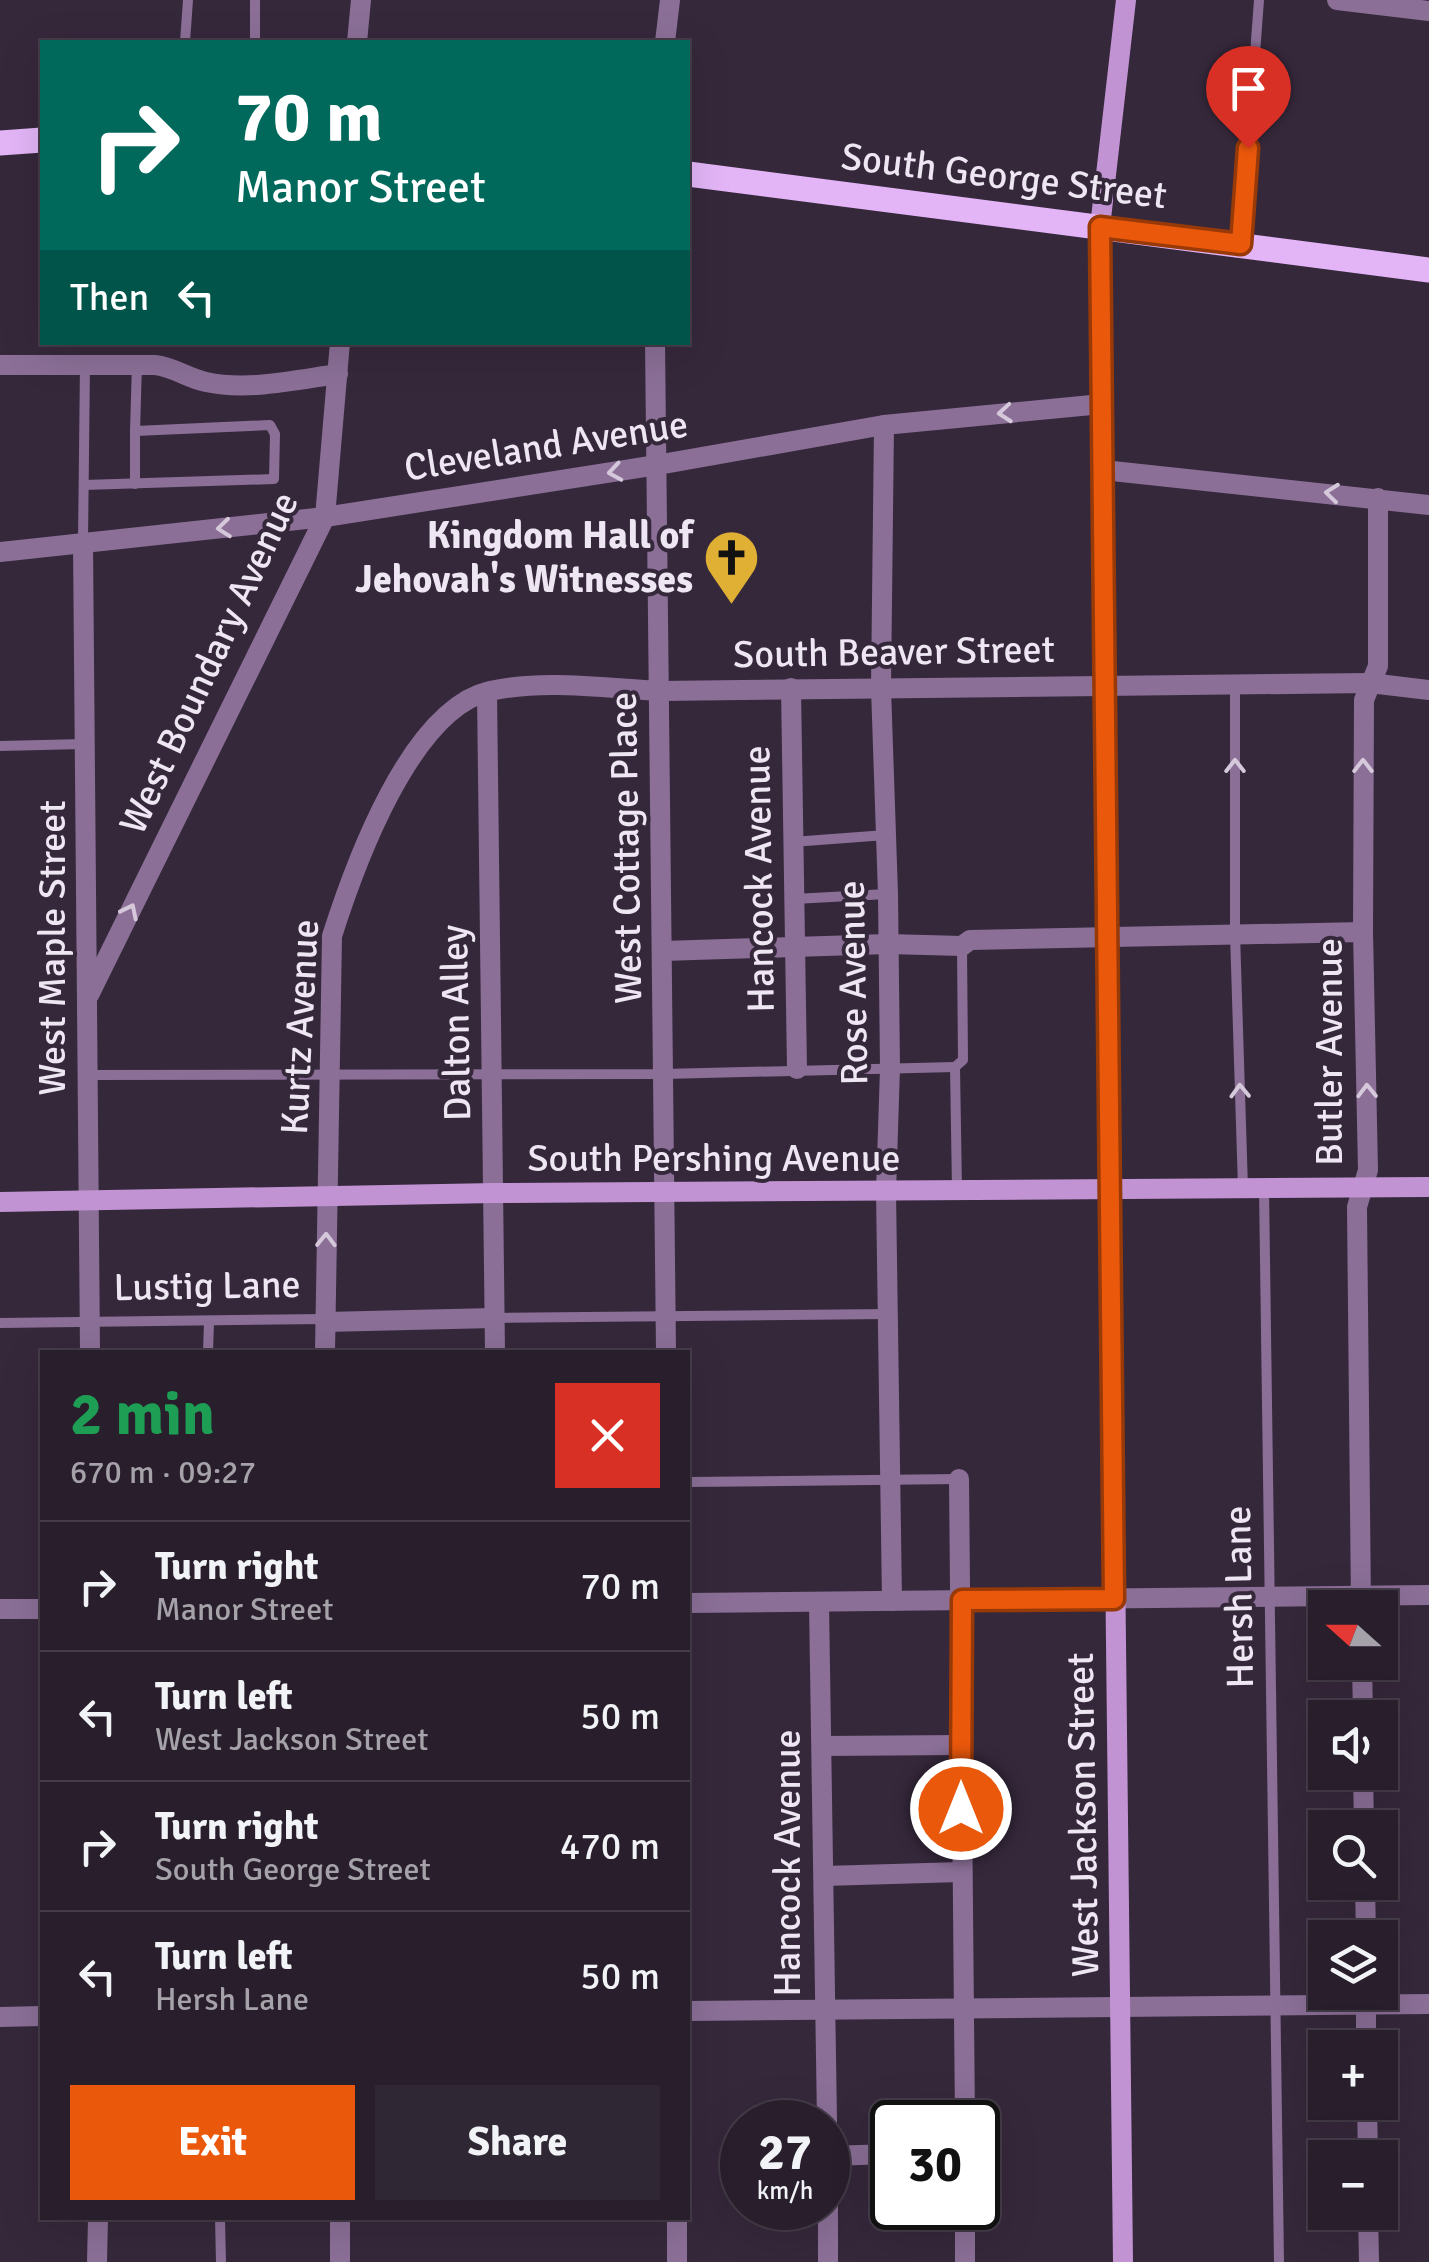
<!DOCTYPE html>
<meta charset="utf-8">
<style>
:root{--surface:#281e2c;--page:#302734;--text:#f1f3f6;--muted:#a5a2a9;--line:#443c48;--accent:#ea580c}
body{margin:0;font-family:Signika,sans-serif;background:var(--page);color:var(--text);height:100vh;display:flex;flex-direction:column;font-size:38px;white-space:nowrap}
*{box-sizing:border-box;margin:0}
p{font-size:32px;color:var(--muted)}
.icon{flex:none;width:55px;height:55px;fill:none;stroke:currentColor;stroke-width:2;stroke-linecap:round;stroke-linejoin:round}
.map{position:relative;flex:1;overflow:hidden}
.drawer{position:absolute;left:40px;top:1350px;width:650px;height:870px;display:flex;flex-direction:column;background:var(--surface);border-radius:0px;box-shadow:0 10px 40px #0002,0 0 0 2px var(--line)}
.drawer>*{flex:none}
.hud{position:absolute;left:40px;top:40px;width:650px;height:305px;border-radius:0px;box-shadow:0 10px 40px #0002,0 0 0 2px var(--line);background:#00695c;color:#fff;overflow:hidden}
.needle{width:65px;rotate:291deg}
.fabs{position:absolute;left:1308px;top:1590px;display:grid;gap:20px}
.fabs a{display:grid;place-items:center;width:90px;height:90px;border-radius:0px;background:var(--surface);box-shadow:0 10px 40px #0002,0 0 0 2px var(--line);font-size:50px}
.speed{position:absolute;left:720px;top:2100px;display:flex;gap:20px;font-size:50px;font-weight:700;text-align:center}
.speed>*{display:grid;place-content:center;width:130px;height:130px;border-radius:50%;background:var(--surface);box-shadow:0 10px 40px #0002,0 0 0 2px var(--line);line-height:1}
.speed small{font-size:25px;font-weight:400}
.speed .limit{border:5px solid #111;border-radius:15px;background:#fff;color:#111}
.pin{position:absolute;display:grid;place-items:center;width:85px;height:85px;color:#fff;margin:-102px -42px;border-radius:50% 50% 50% 0;rotate:-45deg;box-shadow:0 0 10px #0007}
.pin .icon{rotate:45deg}
.me{position:absolute;width:110px;margin:-55px;rotate:0deg;stroke-linejoin:round;filter:drop-shadow(0 0 8px #0008)}
.turn{display:flex;align-items:center;gap:35px;height:210px;padding:0 30px;font-size:45px}
.turn .icon{width:130px;height:130px;stroke-width:2.5}
.turn b{display:block;font-size:70px;line-height:85px}
.then{display:flex;align-items:center;height:95px;padding:0 30px;background:#0003;gap:20px;font-size:38px}
.round{display:grid;place-items:center;flex:none;width:105px;height:105px;border-radius:0px;background:var(--page)}
.summary{display:flex;align-items:center;justify-content:space-between;height:170px;padding:0 30px}
h1{font-size:60px;font-weight:700;line-height:75px;color:#1e9e55}
.action{display:flex;gap:20px;margin-top:auto;padding:20px 30px}
.action a{flex:1;height:115px;border-radius:0px;background:var(--accent);color:#fff;font-size:40px;font-weight:700;line-height:115px;text-align:center}
.action a+a{background:var(--page);color:var(--text)}
ul{padding:0;list-style:none}
li{display:flex;align-items:center;gap:30px;height:130px;padding:0 30px;border-top:2px solid var(--line)}
li div{flex:1}
li b{display:block;font-size:38px}
li em{font-style:normal}
.map>svg:first-child{display:block}
.lines{fill:none;stroke-linecap:round;stroke-linejoin:round}
.lane{stroke:#8b6f97;stroke-width:10}
.street{stroke:#8b6f97;stroke-width:20}
.secondary{stroke:#c193d3;stroke-width:20}
.primary{stroke:#e3b5f7;stroke-width:25}
.oneway{stroke:#d5c8db}
.route-casing{stroke:#983908;stroke-width:25}
.route{stroke:#ea580c;stroke-width:18}
.labels{text-anchor:middle;dominant-baseline:central;stroke-width:8;stroke-linejoin:round;paint-order:stroke}
.street-label{font-size:38px;fill:#eee6f2;stroke:#35283b}
.poi-label{font-size:38px;font-weight:bold;fill:#eee6f2;stroke:#35283b;text-anchor:end}
</style>
<div class="map">
<svg width="1429" height="2262" viewBox="0 0 1429 2262">
<rect width="100%" height="100%" fill="#35283b"/>
<g class="lines">
<g class="lane">
<path d="M 255,0 L 255,42"/>
<path d="M 185,42 L 188,0"/>
<path d="M 1241,243 L 1259,0"/>
<path d="M 135,484 L 135,431"/>
<path d="M 84,485 L 274,479 L 275,434 L 270,425 L 135,431 L 137,364"/>
<path d="M 83,542 L 85,364"/>
<path d="M 1235,685 L 1235,934 L 1243,1188"/>
<path d="M 0,746 L 84,744"/>
<path d="M 792,842 L 886,835"/>
<path d="M 794,899 L 887,894"/>
<path d="M 88,1075 L 664,1074 L 955,1067"/>
<path d="M 1264,1188 L 1279,2262"/>
<path d="M 957,1190 L 955,1067 L 963,1060 L 962,946"/>
<path d="M 495,1318 L 888,1314"/>
<path d="M 0,1323 L 324,1319"/>
<path d="M 208,1352 L 209,1322"/>
<path d="M 688,1482 L 959,1479"/>
<path d="M 220,2218 L 221,2262"/>
</g>
<g class="street">
<path d="M 1337,0 L 1429,11"/>
<path d="M 357,42 L 361,0"/>
<path d="M 665,42 L 670,0"/>
<path d="M 655,342 L 666,1352"/>
<path d="M 0,365 L 155,365 C 174,367 187,378 206,382 C 248,391 296,380 338,374"/>
<path d="M 884,425 L 881,688 L 888,894 L 890,1068 L 886,1192 L 892,1601"/>
<path d="M 1103,470 L 1429,505"/>
<path d="M 83,543 L 90,1352"/>
<path d="M 0,552 L 325,517 L 657,465 L 884,425 L 1102,404"/>
<path d="M 791,688 L 797,1069"/>
<path d="M 487,692 L 495,1352"/>
<path d="M 663,951 L 888,944 L 962,946 L 970,940 L 1363,932"/>
<path d="M 89,995 L 325,517 L 340,342"/>
<path d="M 325,1322 L 494,1318"/>
<path d="M 325,1352 L 332,936 C 354,867 410,709 490,691 C 544,679 604,688 659,691 L 1370,683 L 1429,690"/>
<path d="M 959,1479 L 965,2122"/>
<path d="M 688,1603 L 1429,1595"/>
<path d="M 819,1603 L 827,2122"/>
<path d="M 1361,1608 L 1357,1207 L 1368,1170 L 1363,932 L 1364,700 L 1378,666 L 1378,498"/>
<path d="M 0,1609 L 42,1609"/>
<path d="M 1362,1662 L 1363,1718"/>
<path d="M 822,1746 L 961,1745"/>
<path d="M 1363,1772 L 1364,1828"/>
<path d="M 824,1876 L 961,1872"/>
<path d="M 1365,1882 L 1366,1938"/>
<path d="M 688,2011 L 1429,2004"/>
<path d="M 0,2017 L 42,2016"/>
<path d="M 1366,2048 L 1366,1995"/>
<path d="M 1367,2102 L 1368,2158"/>
<path d="M 828,2142 L 828,2262"/>
<path d="M 828,2156 L 892,2154"/>
<path d="M 965,2208 L 965,2262"/>
<path d="M 1368,2212 L 1369,2262"/>
<path d="M 97,2262 L 98,2218"/>
<path d="M 340,2262 L 340,2218"/>
<path d="M 677,2262 L 677,2218"/>
</g>
<g class="secondary">
<path d="M 0,1202 L 495,1193 L 1429,1187"/>
<path d="M 1123,2262 L 1100,227 L 1126,0"/>
</g>
<g class="primary">
<path d="M 0,143 L 42,140"/>
<path d="M 688,174 L 1429,270"/>
</g>
</g>
<defs><path id="oneway-chevron" d="M-2-3.5L2.5 0L-2 3.5" fill="none" stroke-width="1.6" stroke-linecap="round" stroke-linejoin="round" transform="scale(2.5)"/></defs>
<g class="oneway">
<use href="#oneway-chevron" transform="translate(1005 413) rotate(175)"/>
<use href="#oneway-chevron" transform="translate(615 472) rotate(171)"/>
<use href="#oneway-chevron" transform="translate(1332 493) rotate(-174)"/>
<use href="#oneway-chevron" transform="translate(224 528) rotate(174)"/>
<use href="#oneway-chevron" transform="translate(1235 766) rotate(-90)"/>
<use href="#oneway-chevron" transform="translate(1363 766) rotate(-90)"/>
<use href="#oneway-chevron" transform="translate(130 911) rotate(-64)"/>
<use href="#oneway-chevron" transform="translate(1240 1091) rotate(-92)"/>
<use href="#oneway-chevron" transform="translate(1367 1091) rotate(-91)"/>
<use href="#oneway-chevron" transform="translate(326 1240) rotate(-89)"/>
</g>
<g class="lines">
<defs>
<path id="route" d="M 961,1809 L 962,1600 L 1114,1599 L 1100,227 L 1241,244 L 1248,148"/>
</defs>
<use href="#route" class="route-casing"/>
<use href="#route" class="route"/>
</g>
<defs>
<symbol id="church-pin" viewBox="-11 -11 22 30"><path d="M0 17L-7.5 6A9.5 9.5 0 1 1 7.5 6Z" fill="#dfb034" stroke="#35283b"/><path d="M-1.2-6h2.4v3.5h3.3v2.4h-3.3V6h-2.4V-.1h-3.3v-2.4h3.3Z" fill="#111"/></symbol>
</defs>
<g fill-rule="evenodd">
<use href="#church-pin" x="700" y="526" width="63" height="86"/>
</g>
<g class="labels">
<g class="street-label">
<text transform="translate(1004 176) rotate(7)">South George Street</text>
<text transform="translate(546 446) rotate(-9)">Cleveland Avenue</text>
<text transform="translate(894 652) rotate(-1)">South Beaver Street</text>
<text transform="translate(209 663) rotate(-65)">West Boundary Avenue</text>
<text transform="translate(626 848) rotate(-91)">West Cottage Place</text>
<text transform="translate(759 879) rotate(-91)">Hancock Avenue</text>
<text transform="translate(52 948) rotate(-90)">West Maple Street</text>
<text transform="translate(853 983) rotate(-91)">Rose Avenue</text>
<text transform="translate(456 1023) rotate(-91)">Dalton Alley</text>
<text transform="translate(300 1027) rotate(-87)">Kurtz Avenue</text>
<text transform="translate(1329 1052) rotate(-90)">Butler Avenue</text>
<text x="714" y="1158">South Pershing Avenue</text>
<text transform="translate(207 1286) rotate(-1)">Lustig Lane</text>
<text transform="translate(1239 1597) rotate(-91)">Hersh Lane</text>
<text transform="translate(1083 1815) rotate(-91)">West Jackson Street</text>
<text transform="translate(787 1863) rotate(-90)">Hancock Avenue</text>
</g>
<g class="poi-label">
<text x="693" y="535">Kingdom Hall of<tspan x="693" dy="44">Jehovah's Witnesses</tspan></text>
</g>
</g>
</svg>
<div class="fabs">
<a><svg class="needle" viewBox="-14 -14 28 28"><path d="M0-13l5 13h-10z" fill="#e53935"/><path d="M0 13l5-13h-10z" fill="#a5a2a9"/></svg></a>
<a><svg class="icon" aria-label="sound" viewBox="0 0 24 24"><path d="M4 9h4l5-4v14l-5-4H4zM17 9q2 3 0 6"/></svg></a>
<a><svg class="icon" aria-label="search" viewBox="0 0 24 24"><circle cx="10" cy="10" r="6"/><path d="M15 15l6 6"/></svg></a>
<a><svg class="icon" aria-label="layers" viewBox="0 0 24 24"><path d="M12 4l9 5-9 5-9-5zM3 14l9 5 9-5"/></svg></a>
<a>+</a>
<a>−</a>
</div>
<div class="speed"><div>27<small>km/h</small></div><div class="limit">30</div></div>
<div class="pin" style="left:1248px;top:148px;background:#d93025"><svg class="icon" aria-label="arrive" viewBox="0 0 24 24"><path d="M6 21V4h12l-3 4 3 4H6"/></svg></div>
<svg class="me" style="left:961px;top:1809px" viewBox="-20 -20 40 40"><circle r="17" fill="#ea580c" stroke="#fff" stroke-width="3"/><path d="M0-11L8 9 0 5-8 9z" fill="#fff"/></svg>
<div class="hud">
<div class="turn"><svg class="icon" aria-label="right" viewBox="0 0 24 24"><path d="M7 20v-9h11M14 6l5 5-5 5"/></svg><div><b>70 m</b>Manor Street</div></div>
<div class="then">Then<svg class="icon" aria-label="left" viewBox="0 0 24 24"><path d="M17 20v-9H6M10 6l-5 5 5 5"/></svg></div>
</div>
<section class="drawer">
<div class="summary"><div><h1>2 min</h1><p>670 m · 09:27</p></div><a class="round" style="background:#d93025;color:#fff"><svg class="icon" aria-label="close" viewBox="0 0 24 24"><path d="M6 6l12 12M18 6L6 18"/></svg></a></div>
<ul>
<li><svg class="icon" aria-label="right" viewBox="0 0 24 24"><path d="M7 20v-9h11M14 6l5 5-5 5"/></svg><div><b>Turn right</b><p>Manor Street</p></div><em>70 m</em></li>
<li><svg class="icon" aria-label="left" viewBox="0 0 24 24"><path d="M17 20v-9H6M10 6l-5 5 5 5"/></svg><div><b>Turn left</b><p>West Jackson Street</p></div><em>50 m</em></li>
<li><svg class="icon" aria-label="right" viewBox="0 0 24 24"><path d="M7 20v-9h11M14 6l5 5-5 5"/></svg><div><b>Turn right</b><p>South George Street</p></div><em>470 m</em></li>
<li><svg class="icon" aria-label="left" viewBox="0 0 24 24"><path d="M17 20v-9H6M10 6l-5 5 5 5"/></svg><div><b>Turn left</b><p>Hersh Lane</p></div><em>50 m</em></li>
</ul>
<div class="action"><a>Exit</a><a>Share</a></div>
</section>
</div>
